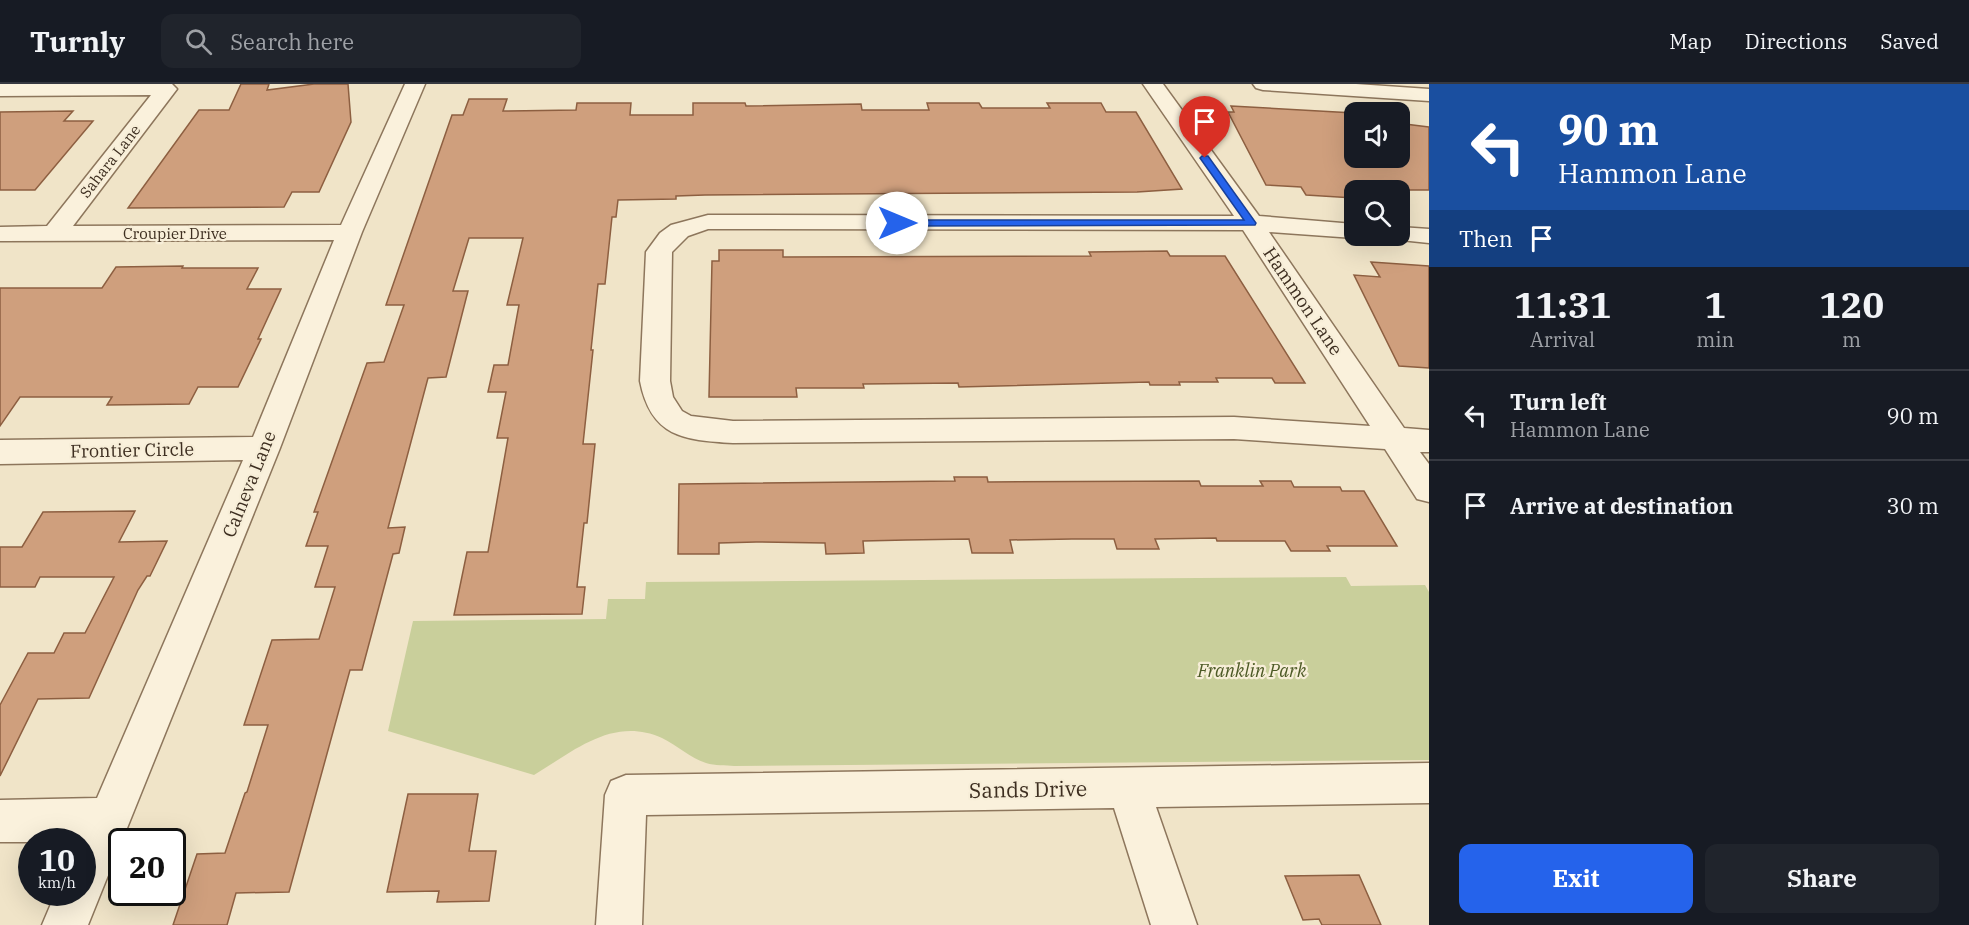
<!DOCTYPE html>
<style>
:root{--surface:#171b24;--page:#20242c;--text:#f1f3f6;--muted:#9ea1a6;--line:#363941;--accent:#2563eb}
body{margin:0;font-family:"IBM Plex Serif",serif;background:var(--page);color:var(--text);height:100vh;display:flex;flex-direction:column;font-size:22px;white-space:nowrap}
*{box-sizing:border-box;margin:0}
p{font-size:20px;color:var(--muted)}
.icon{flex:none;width:33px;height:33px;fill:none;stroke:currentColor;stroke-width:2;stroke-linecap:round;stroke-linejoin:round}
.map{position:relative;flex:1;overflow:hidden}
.drawer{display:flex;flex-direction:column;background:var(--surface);width:540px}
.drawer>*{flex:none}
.guide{background:#1a4fa0;color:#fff;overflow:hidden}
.buttons{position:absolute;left:1344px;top:18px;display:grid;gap:12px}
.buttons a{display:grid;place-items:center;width:66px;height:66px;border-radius:12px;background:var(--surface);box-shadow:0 6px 24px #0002;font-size:30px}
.speed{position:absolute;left:18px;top:744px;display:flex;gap:12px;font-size:30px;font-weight:700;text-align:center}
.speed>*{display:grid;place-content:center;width:78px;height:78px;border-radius:50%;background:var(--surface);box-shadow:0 6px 24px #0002;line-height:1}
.speed small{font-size:15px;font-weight:400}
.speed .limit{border:3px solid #111;border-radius:9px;background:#fff;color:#111}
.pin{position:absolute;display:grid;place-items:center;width:51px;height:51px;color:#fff;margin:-62px -26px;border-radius:50% 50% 50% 0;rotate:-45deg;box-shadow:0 0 6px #0007}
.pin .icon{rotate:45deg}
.me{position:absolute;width:66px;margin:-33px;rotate:90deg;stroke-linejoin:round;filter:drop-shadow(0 0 4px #0008)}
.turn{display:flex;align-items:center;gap:21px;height:126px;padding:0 30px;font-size:27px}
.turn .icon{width:78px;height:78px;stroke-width:2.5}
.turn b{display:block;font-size:42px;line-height:51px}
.then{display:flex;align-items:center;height:57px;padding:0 30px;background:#0003;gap:12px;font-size:22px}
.eta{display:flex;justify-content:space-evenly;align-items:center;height:102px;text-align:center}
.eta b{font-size:36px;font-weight:700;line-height:42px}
.cta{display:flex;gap:12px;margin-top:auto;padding:12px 30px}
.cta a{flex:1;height:69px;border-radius:12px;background:var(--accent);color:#fff;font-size:24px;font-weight:700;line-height:69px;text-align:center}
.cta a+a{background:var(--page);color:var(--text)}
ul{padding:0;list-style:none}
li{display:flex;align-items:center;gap:18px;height:90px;padding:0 30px;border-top:2px solid var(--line)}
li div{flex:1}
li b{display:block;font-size:22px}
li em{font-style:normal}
header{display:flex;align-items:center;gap:36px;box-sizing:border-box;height:84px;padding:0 30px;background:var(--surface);border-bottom:2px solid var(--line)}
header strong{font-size:28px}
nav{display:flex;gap:33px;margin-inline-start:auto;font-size:21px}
.search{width:420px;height:54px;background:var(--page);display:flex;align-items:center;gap:15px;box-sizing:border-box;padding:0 21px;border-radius:12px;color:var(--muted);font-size:22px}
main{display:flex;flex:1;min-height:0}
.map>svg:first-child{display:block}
.green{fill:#c9cf9b}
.building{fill:#cf9f7d;stroke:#8d5f41;stroke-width:1.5}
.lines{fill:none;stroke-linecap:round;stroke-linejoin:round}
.minor-casing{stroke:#8d765c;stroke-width:3}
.minor{fill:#faf1dc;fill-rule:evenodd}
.route{fill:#2563eb;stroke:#184099;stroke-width:1.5}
.labels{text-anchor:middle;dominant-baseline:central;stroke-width:4.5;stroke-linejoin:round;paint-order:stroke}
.far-street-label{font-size:15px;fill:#3d2e20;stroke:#f7eed8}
.street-label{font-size:18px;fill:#3d2e20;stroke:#f7eed8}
.park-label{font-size:18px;font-style:italic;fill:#4d5a26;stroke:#f7eed8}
.near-street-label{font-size:21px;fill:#3d2e20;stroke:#f7eed8}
</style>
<header>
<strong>Turnly</strong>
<div class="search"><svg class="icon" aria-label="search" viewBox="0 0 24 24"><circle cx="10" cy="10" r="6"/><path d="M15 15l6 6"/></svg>Search here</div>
<nav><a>Map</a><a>Directions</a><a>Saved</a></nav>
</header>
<main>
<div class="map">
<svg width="1429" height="841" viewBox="0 0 1429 841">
<rect width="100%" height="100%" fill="#f0e4c8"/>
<path class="green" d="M 1346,493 L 1351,502 L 1425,501 L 1429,508 L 1429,676 L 734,682 C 726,681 715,682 706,679 C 690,674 677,661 662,654 C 613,632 574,667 534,691 L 388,647 L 413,537 L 606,535 L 608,515 L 645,515 L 646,498 Z"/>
<g class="building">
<path d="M 241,0 L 269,0 L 267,6 L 314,0 L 348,0 L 351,38 L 319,108 L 292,108 L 284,123 L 128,124 L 199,26 L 229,26 Z"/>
<path d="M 469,15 L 507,15 L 503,27 L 576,26 L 577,19 L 631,19 L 630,31 L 693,31 L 693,19 L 745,19 L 746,22 L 861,20 L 862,26 L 929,26 L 927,19 L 979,19 L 982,24 L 1050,24 L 1047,19 L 1101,19 L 1106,28 L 1136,28 L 1182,105 L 1137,108 L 705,111 L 676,112 L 676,115 L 618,116 L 616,133 L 612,133 L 605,200 L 598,200 L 591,266 L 593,266 L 583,360 L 595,360 L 587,439 L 584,439 L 577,503 L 585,503 L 582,530 L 454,531 L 467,468 L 488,468 L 508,354 L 497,354 L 506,308 L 488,308 L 494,281 L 508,281 L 519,221 L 507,221 L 523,154 L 469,154 L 453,207 L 468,207 L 446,293 L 428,294 L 388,444 L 405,443 L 399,469 L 393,470 L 362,586 L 350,586 L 289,808 L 236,809 L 227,841 L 173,841 L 197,770 L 225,769 L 245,709 L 247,708 L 268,641 L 244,641 L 272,556 L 319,555 L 335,503 L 315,503 L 328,462 L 306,462 L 318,428 L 314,428 L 367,279 L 384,278 L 404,221 L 386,221 L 452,31 L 463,31 Z"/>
<path d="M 1231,22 L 1354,29 L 1354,74 L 1400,74 L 1400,33 L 1405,40 L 1429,43 L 1429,106 L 1354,106 L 1354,114 L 1306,111 L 1301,103 L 1266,101 L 1228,28 L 1234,28 Z"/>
<path d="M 73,27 L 64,37 L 93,37 L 35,106 L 0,106 L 0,28 Z"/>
<path d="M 719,166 L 783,166 L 783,173 L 1091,172 L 1089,168 L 1167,167 L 1170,172 L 1225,172 L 1305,299 L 1275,299 L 1272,294 L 1216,294 L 1218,298 L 1179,298 L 1180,301 L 1150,301 L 1149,298 L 959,303 L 958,299 L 863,300 L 864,304 L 796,304 L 797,313 L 709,313 L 712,177 L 719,177 Z"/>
<path d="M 1371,178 L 1429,182 L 1429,284 L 1399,282 L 1354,191 L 1380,193 Z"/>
<path d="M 183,182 L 182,184 L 258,184 L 247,205 L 281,205 L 258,255 L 261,255 L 238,303 L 198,303 L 189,320 L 107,321 L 112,313 L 20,313 L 0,342 L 0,204 L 102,204 L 116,183 Z"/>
<path d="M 954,393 L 987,393 L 988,398 L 1199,397 L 1201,402 L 1263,402 L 1260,397 L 1291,397 L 1294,403 L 1340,403 L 1342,407 L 1364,407 L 1397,462 L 1327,462 L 1330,467 L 1291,467 L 1285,457 L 1217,457 L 1216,454 L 1155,455 L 1159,465 L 1117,465 L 1114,455 L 1072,455 L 1010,456 L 1013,469 L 972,469 L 969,455 L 906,456 L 863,457 L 864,469 L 826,470 L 825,459 L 756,458 L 719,459 L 719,470 L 678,470 L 679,400 L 955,397 Z"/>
<path d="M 135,427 L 119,458 L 167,457 L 150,492 L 147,492 L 138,506 L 89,614 L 38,615 L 0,692 L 0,621 L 28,569 L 54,569 L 64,549 L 85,549 L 114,493 L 40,493 L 35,503 L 0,503 L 0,463 L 22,463 L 43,428 Z"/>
<path d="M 408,710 L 478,710 L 469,767 L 496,767 L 489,817 L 437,818 L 439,807 L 387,808 Z"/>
<path d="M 1359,791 L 1381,841 L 1322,841 L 1319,835 L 1303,836 L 1285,792 Z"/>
</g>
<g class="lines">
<defs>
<g id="minor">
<path d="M 0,0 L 172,0 L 177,5 L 73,142 L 341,141 L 405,0 L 425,0 L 362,148 L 280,364 L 88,841 L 42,841 L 56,808 L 82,808 L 82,758 L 0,758 L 0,716 L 97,714 L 243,376 L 0,380 L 0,356 L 253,353 L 334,156 L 0,157 L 0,143 L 47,142 L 151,11 L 0,12 Z"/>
<path d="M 1143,0 L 1163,0 L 1259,132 L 1354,140 L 1354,152 L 1363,152 L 1354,154 L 1269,148 L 1404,344 L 1429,346 L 1429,368 L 1420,368 L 1429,380 L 1429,418 L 1417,415 L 1385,365 L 1234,355 L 733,359 C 683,356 651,353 640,297 L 646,168 L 660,149 L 671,141 L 708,131 L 1234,132 ZM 708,145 L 1243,146 L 1370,342 L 1234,333 L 733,337 L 691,332 L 682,327 L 673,313 L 670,297 L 672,168 L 688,152 Z"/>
<path d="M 1253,0 L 1356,0 L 1429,5 L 1429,17 L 1263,6 L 1256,4 Z"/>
<path d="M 1400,143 L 1429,145 L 1429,159 L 1391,155 L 1389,152 L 1400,152 Z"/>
<path d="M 1429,679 L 1429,719 L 1156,723 L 1197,841 L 1151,841 L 1114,724 L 646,731 L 642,841 L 596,841 L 605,711 L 611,697 L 626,691 Z"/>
</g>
</defs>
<use href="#minor" class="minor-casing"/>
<use href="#minor" class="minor"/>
</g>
<path class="route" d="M 1202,72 L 1208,72 L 1256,139 L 1255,141 L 897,142 L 892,139 L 897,136 L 1244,136 L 1200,74 Z"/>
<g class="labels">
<g class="far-street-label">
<text transform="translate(110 77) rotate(-52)">Sahara Lane</text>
<text x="175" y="149">Croupier Drive</text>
</g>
<g class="street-label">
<text transform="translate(1303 217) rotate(56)">Hammon Lane</text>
<text transform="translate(132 366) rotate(-1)">Frontier Circle</text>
<text transform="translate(249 400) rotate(-68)">Calneva Lane</text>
</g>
<g class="park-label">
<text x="1252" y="586">Franklin Park</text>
</g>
<g class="near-street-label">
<text transform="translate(1028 705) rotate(-1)">Sands Drive</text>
</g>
</g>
</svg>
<div class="buttons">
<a><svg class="icon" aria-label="sound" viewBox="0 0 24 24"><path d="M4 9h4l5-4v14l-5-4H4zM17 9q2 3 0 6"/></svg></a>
<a><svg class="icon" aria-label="search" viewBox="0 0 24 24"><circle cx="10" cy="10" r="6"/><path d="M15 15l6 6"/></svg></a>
</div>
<div class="speed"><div>10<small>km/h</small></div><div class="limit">20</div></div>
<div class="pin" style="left:1205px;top:74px;background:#d93025"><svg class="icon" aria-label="arrive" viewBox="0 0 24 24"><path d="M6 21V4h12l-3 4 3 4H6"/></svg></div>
<svg class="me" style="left:897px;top:139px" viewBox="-20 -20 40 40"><circle r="19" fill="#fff"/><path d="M0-13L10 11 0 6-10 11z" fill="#2563eb"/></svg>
</div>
<section class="drawer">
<div class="guide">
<div class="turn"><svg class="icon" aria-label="left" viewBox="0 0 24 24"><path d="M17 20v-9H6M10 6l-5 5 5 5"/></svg><div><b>90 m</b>Hammon Lane</div></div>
<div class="then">Then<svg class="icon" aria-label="arrive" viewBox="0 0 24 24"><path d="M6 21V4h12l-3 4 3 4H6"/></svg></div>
</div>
<div class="eta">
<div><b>11:31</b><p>Arrival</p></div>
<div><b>1</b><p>min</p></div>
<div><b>120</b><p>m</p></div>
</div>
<ul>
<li><svg class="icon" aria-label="left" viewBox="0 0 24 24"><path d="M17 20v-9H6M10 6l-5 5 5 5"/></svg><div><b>Turn left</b><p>Hammon Lane</p></div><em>90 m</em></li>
<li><svg class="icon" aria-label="arrive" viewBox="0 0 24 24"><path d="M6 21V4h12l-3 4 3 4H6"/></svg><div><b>Arrive at destination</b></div><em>30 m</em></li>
</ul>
<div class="cta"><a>Exit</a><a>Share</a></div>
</section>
</main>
